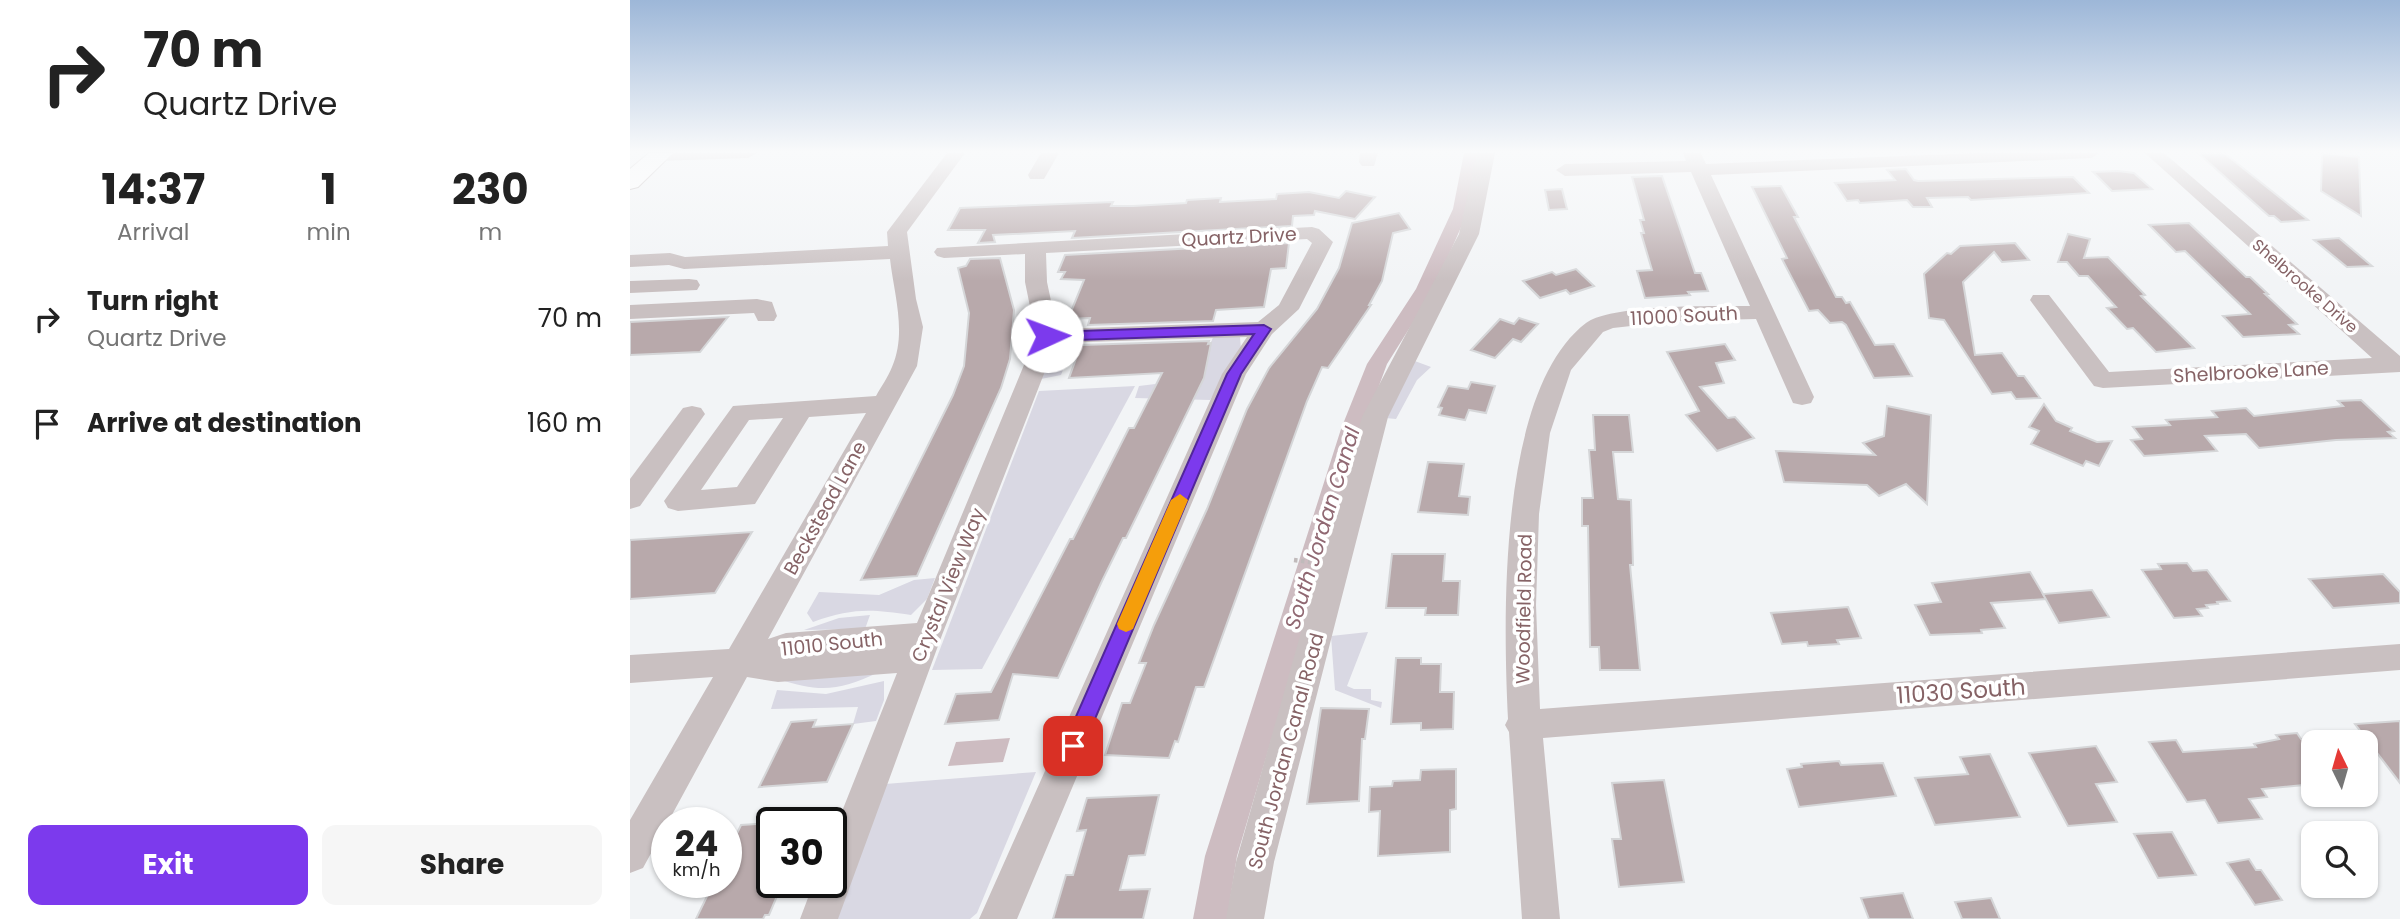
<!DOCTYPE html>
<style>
:root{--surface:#fff;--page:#f6f6f6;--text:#222;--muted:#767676;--accent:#7c3aed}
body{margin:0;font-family:Poppins,sans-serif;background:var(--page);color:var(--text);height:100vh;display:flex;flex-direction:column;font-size:26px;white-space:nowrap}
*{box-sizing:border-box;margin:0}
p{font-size:23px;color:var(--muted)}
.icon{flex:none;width:38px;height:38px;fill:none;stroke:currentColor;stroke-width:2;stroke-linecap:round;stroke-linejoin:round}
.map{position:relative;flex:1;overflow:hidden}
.details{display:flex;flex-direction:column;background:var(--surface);width:630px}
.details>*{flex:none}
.hud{background:#fff;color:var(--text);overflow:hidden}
.needle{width:46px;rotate:355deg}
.tools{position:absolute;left:1671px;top:730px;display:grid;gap:14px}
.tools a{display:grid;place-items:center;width:77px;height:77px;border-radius:14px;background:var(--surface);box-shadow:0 2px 5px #0004;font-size:35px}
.speed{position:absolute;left:21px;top:807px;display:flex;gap:14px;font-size:35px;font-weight:700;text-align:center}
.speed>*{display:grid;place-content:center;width:91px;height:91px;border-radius:50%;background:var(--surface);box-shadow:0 2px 5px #0004;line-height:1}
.speed small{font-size:18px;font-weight:400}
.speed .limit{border:4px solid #111;border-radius:10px;background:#fff;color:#111}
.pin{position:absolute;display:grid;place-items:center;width:60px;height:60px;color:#fff;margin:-30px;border-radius:14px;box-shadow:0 4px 10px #0006}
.me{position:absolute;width:77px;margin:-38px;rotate:88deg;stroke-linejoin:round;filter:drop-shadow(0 0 5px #0008)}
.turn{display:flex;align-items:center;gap:24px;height:147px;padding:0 28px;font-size:32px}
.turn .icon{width:91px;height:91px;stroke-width:2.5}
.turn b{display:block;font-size:49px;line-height:60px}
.eta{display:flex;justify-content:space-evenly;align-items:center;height:119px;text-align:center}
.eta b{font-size:42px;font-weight:700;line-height:49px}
.button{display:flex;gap:14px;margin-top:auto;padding:14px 28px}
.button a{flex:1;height:80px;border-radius:14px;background:var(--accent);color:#fff;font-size:28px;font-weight:700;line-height:80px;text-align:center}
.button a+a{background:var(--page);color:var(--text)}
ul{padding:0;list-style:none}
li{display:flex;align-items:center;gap:21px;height:105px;padding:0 28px}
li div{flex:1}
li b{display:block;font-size:26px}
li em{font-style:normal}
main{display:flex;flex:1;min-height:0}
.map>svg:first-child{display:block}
.green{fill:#d9d8e3}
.water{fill:#cdbcc1}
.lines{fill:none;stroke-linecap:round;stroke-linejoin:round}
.canal{fill:#cdbcc1;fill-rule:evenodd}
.building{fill:#b8a9ab;stroke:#d5d6d8;stroke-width:2}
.major-casing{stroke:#bdb4b4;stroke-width:2}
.path{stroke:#c0babb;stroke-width:4.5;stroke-dasharray:3.5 3.5;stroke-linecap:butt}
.minor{fill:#c9c0c1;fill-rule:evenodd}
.major{fill:#fff;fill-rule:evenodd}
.route{fill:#7c3aed;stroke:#51269a;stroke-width:2}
.slow{fill:#f59e0b}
.labels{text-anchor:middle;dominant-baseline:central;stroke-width:7;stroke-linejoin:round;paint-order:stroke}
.far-street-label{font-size:16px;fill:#866366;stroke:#fff}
.street-label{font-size:19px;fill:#866366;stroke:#fff}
.water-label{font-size:21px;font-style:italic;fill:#906872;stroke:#fff}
.near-street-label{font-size:23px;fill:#866366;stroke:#fff}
</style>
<main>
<section class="details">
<div class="hud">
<div class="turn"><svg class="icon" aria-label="right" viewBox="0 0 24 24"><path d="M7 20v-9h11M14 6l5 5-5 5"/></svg><div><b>70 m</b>Quartz Drive</div></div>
</div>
<div class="eta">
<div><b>14:37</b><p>Arrival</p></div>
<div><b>1</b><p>min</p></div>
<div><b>230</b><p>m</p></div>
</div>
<ul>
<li><svg class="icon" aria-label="right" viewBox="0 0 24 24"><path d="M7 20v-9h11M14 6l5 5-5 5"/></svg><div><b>Turn right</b><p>Quartz Drive</p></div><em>70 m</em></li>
<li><svg class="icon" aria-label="arrive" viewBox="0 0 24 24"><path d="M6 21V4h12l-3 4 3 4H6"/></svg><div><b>Arrive at destination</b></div><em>160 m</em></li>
</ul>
<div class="button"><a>Exit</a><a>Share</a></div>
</section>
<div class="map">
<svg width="1770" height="919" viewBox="0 0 1770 919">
<rect width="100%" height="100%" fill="#f2f4f6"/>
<g class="green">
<path d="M 600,334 L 610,337 L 611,350 L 580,400 L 505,398 L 509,386 L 566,379 L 584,335 Z"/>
<path d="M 453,340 C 447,354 436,360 431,375 L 411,379 L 420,350 L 435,342 Z"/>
<path d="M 774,357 L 801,367 L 787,380 L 766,419 L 745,417 Z"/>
<path d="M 505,386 L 352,669 L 302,670 L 409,391 Z"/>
<path d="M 305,578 L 297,599 L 281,615 C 240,609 223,608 183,622 L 177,613 L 189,592 L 249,595 L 284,580 Z"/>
<path d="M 240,615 L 235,629 L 174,630 L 209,618 Z"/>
<path d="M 738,632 L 717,686 L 724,689 L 741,689 L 741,700 L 752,702 L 751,708 L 705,690 L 701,636 Z"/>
<path d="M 249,672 C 210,691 189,693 149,679 Z"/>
<path d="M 254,681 L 254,700 L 246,721 L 223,724 L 228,707 L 141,709 L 147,690 L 196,694 Z"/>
<path d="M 406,772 L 347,913 L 340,919 L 206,919 L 255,784 Z"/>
</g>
<path class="water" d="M 380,738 L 373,762 L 318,766 L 326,742 Z"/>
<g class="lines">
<path class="canal" d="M 834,153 L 850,153 L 839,209 L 804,289 L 757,364 L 733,429 L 607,856 L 597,919 L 563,919 L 575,856 L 711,429 L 737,364 L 786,289 L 823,209 Z"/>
</g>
<g class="building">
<path d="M 1568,153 L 1594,153 L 1678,220 L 1651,222 L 1644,216 L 1639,216 Z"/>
<path d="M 1692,153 L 1729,157 L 1731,216 L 1691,191 Z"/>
<path d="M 1276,169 L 1284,180 L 1288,181 L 1443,177 L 1459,193 L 1341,200 L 1338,197 L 1297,198 L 1302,207 L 1283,207 L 1277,200 L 1230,203 L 1228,200 L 1217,201 L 1205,183 L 1265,180 L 1257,170 Z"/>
<path d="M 1488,171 L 1504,173 L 1522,189 L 1482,191 L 1463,172 Z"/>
<path d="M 1032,176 L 1065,273 L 1071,273 L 1078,291 L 1058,292 L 1060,295 L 1015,298 L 1007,271 L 1022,270 L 1011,233 L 1014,233 L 1010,220 L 1014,220 L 1002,177 Z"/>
<path d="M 1151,186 L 1168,217 L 1164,217 L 1206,297 L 1212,297 L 1216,303 L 1220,302 L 1245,345 L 1264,344 L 1282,376 L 1244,378 L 1216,325 L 1212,322 L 1200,323 L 1188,310 L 1179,311 L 1152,259 L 1157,258 L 1122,187 Z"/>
<path d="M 932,189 L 937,209 L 919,210 L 915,190 Z"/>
<path d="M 716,191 L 745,197 L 725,219 L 685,211 L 684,215 L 663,216 L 662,226 L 442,238 L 445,231 L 363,235 L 365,242 L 348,243 L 355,230 L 318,230 L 330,208 L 483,202 L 481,206 L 503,206 L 556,203 L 557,200 L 591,198 L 590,202 L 646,199 L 647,194 L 679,192 L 709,198 Z"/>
<path d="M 769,213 L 780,229 L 763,233 L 752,281 L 739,305 L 741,305 L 698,368 L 692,367 L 677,401 L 574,687 L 566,687 L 548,742 L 545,741 L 539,758 L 475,755 L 492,703 L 500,703 L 516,663 L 509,663 L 524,625 L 577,509 L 617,409 L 639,368 L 687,309 L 709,268 L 722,223 Z"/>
<path d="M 1559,223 L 1616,277 L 1620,277 L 1638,294 L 1635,294 L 1667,324 L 1659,325 L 1669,334 L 1613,337 L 1593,316 L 1620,314 L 1555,251 L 1546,252 L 1519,225 Z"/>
<path d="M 1438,234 L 1460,239 L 1454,258 L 1478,257 L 1515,295 L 1511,296 L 1564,348 L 1526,352 L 1503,328 L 1497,329 L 1477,308 L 1486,307 L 1458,276 L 1449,276 L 1437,262 L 1428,262 Z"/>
<path d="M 1709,238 L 1742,266 L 1717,267 L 1684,240 Z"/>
<path d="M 659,243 L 656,268 L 641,269 L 634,307 L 586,310 L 583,321 L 458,325 L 460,318 L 438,319 L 454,280 L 431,279 L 435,272 L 428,272 L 435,255 Z"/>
<path d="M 1385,243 L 1399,260 L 1372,262 L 1364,252 L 1333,282 L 1345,355 L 1372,353 L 1388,376 L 1394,376 L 1410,398 L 1386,399 L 1381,392 L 1362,394 L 1314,320 L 1299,318 L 1294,274 L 1317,253 L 1321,254 L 1330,246 Z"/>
<path d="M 370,258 L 384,310 L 380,359 L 371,388 L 287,576 L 231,580 L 323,395 L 334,366 L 339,313 L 328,268 L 336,266 L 340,259 Z"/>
<path d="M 946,269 L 964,286 L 940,294 L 936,290 L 910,298 L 893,281 L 922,272 L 926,275 Z"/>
<path d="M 98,317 L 70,352 L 0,355 L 0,322 Z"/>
<path d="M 889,318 L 908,324 L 891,342 L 883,339 L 865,358 L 841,350 L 870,319 L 884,324 Z"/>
<path d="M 579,341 L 578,344 L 581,343 L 574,378 L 496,538 L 493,538 L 472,581 L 428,678 L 383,674 L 369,720 L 315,724 L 326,694 L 361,692 L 440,539 L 443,539 L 499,428 L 504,428 L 532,373 L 439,378 L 451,345 Z"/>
<path d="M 1095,344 L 1105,360 L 1086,363 L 1094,383 L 1070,387 L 1098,418 L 1105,417 L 1124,438 L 1087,451 L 1056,415 L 1069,411 L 1037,352 Z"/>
<path d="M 841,382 L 865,386 L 856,413 L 839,410 L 835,420 L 809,415 L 812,408 L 808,407 L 818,386 L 838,389 Z"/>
<path d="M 1731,400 L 1764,431 L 1758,432 L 1765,438 L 1706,440 L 1629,448 L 1616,434 L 1575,436 L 1587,451 L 1514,456 L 1501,440 L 1512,439 L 1503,427 L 1540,425 L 1536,420 L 1587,417 L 1582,411 L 1616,408 L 1624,416 L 1713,406 L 1708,401 Z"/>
<path d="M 1414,404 L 1426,421 L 1442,428 L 1440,431 L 1467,442 L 1482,441 L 1469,466 L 1456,461 L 1453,466 L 1401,444 L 1409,431 L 1399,427 Z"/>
<path d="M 1257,406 L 1301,415 L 1297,504 L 1276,484 L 1249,496 L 1237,485 L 1154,482 L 1146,451 L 1245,455 L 1233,443 L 1254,436 Z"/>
<path d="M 963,415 L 999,415 L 1003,452 L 983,452 L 988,499 L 1001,500 L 1003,565 L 1000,565 L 1010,670 L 970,670 L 969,647 L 960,647 L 958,526 L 952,526 L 952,498 L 963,498 L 959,450 L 965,450 Z"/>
<path d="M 798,462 L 834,464 L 829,496 L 840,497 L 838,515 L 788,512 Z"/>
<path d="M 122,532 L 85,593 L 0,599 L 0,540 Z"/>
<path d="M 762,554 L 815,554 L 813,581 L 830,581 L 828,615 L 795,615 L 796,608 L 756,608 Z"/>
<path d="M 1557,563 L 1563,571 L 1577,570 L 1600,601 L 1587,602 L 1588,604 L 1576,605 L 1578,608 L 1567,609 L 1572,616 L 1544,618 L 1512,570 L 1531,569 L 1528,564 Z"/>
<path d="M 1400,572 L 1416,599 L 1361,603 L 1375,628 L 1351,630 L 1352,633 L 1300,635 L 1285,605 L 1311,602 L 1302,583 Z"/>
<path d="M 1753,574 L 1770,592 L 1770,603 L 1703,608 L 1679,579 Z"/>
<path d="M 1462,590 L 1479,617 L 1429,623 L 1413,594 Z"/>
<path d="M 1218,607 L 1231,638 L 1207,640 L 1209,644 L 1178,646 L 1177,642 L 1152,644 L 1141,613 Z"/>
<path d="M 766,658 L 791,658 L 791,664 L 811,664 L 810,692 L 824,692 L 823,729 L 791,730 L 791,723 L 761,724 Z"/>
<path d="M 691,708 L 739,709 L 735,739 L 732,739 L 729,801 L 677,804 Z"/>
<path d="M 186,720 L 183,727 L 223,724 L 197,782 L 129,787 L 161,722 Z"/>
<path d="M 1770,721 L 1770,783 L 1725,724 Z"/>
<path d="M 1667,733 L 1671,739 L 1684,738 L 1684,784 L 1632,789 L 1637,797 L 1619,799 L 1632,819 L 1588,823 L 1575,800 L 1557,802 L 1519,742 L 1546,740 L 1553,752 L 1626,747 L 1624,744 L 1649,739 L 1646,735 Z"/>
<path d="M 1466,746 L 1487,782 L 1466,784 L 1487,822 L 1438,826 L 1399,753 Z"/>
<path d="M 1360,754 L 1390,817 L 1305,825 L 1285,778 L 1338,774 L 1330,757 Z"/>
<path d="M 1209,761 L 1211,765 L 1253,763 L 1266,796 L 1169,807 L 1157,769 L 1172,767 L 1171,764 Z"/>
<path d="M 826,769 L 826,809 L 820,810 L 820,852 L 748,856 L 750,811 L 739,812 L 740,787 L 762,786 L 763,781 L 790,780 L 791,770 Z"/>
<path d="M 1034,780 L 1054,882 L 989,887 L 982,839 L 991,839 L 982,783 Z"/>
<path d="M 529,795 L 515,855 L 499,856 L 490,890 L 520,889 L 513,919 L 423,919 L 436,875 L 443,875 L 456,830 L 447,831 L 457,798 Z"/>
<path d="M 142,823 L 142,882 L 153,882 L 139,915 L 135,915 L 133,919 L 66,919 L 82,886 L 96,885 L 96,856 L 111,825 Z"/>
<path d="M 1542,832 L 1566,875 L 1528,878 L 1504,834 Z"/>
<path d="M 1619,859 L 1626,870 L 1631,870 L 1652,900 L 1625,905 L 1597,863 Z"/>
<path d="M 1273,893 L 1283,919 L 1239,919 L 1231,898 Z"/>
<path d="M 1361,898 L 1370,919 L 1332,919 L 1325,902 Z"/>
</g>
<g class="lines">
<defs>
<path id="major" d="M 19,153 L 43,153 L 8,187 L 0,189 L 0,169 Z"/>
</defs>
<use href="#major" class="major-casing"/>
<path class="path" d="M 664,560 L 680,562"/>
<g class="minor">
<path d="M 21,153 L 127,153 L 118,158 L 28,161 L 22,160 L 19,156 Z"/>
<path d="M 317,153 L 335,153 L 277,232 L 286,299 L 293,327 L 287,366 L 138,639 L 156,633 L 287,623 L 406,336 L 395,282 L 395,254 L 314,258 L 307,256 L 304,252 L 307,248 L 682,227 L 689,229 L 703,242 L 669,309 L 642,334 L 616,374 L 387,919 L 349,919 L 592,374 L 617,337 L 426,343 L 312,635 L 208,919 L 170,919 L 184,882 L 201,882 L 201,839 L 267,673 L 148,682 L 117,677 L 13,868 L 0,873 L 0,820 L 83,677 L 0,683 L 0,655 L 99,649 L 236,413 L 179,417 L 125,504 L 48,511 L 38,508 L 34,501 L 103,406 L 246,396 C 251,387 258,377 262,367 C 277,333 264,294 260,259 L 54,269 L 39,265 L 0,267 L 0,255 L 40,253 L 55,257 L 258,246 L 257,232 ZM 677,239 L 682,243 L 649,305 L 628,322 L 427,329 L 417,282 L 416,253 ZM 153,418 L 107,487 L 71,490 L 119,420 Z"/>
<path d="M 411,153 L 429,153 L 414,179 L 400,179 L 398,175 Z"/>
<path d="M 730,153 L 748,153 L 744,166 L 732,166 L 729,162 Z"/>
<path d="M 847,153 L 865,153 L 849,234 L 758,417 L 644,862 L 634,919 L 596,919 L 606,862 L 732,417 L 829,234 Z"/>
<path d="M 1053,153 L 1071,153 L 1076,164 L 1346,153 L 1470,153 L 1461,158 L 1081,175 L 1184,397 L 1181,403 L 1172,405 L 1163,403 L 1126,319 L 1046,321 L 983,328 L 973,332 L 941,370 L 920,433 L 909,514 L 906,605 L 910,709 L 1770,644 L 1770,670 L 913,738 L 930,919 L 892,919 L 879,732 L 875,725 L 878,719 C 873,617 868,390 956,323 C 981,304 1086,306 1120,306 L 1061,172 L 935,176 L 926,170 L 935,164 L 1056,161 Z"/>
<path d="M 1515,153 L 1534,153 L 1770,356 L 1770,372 L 1473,388 L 1464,386 L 1400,300 L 1403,295 L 1419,295 L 1479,372 L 1742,358 Z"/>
<path d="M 59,279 L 67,280 L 70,285 L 67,290 L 0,293 L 0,281 Z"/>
<path d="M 127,299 L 142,302 L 147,316 L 144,321 L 128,321 L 124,313 L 0,319 L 0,305 Z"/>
<path d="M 62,406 L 71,408 L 75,414 L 10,506 L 0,509 L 0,479 L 53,408 Z"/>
</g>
<use href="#major" class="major"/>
</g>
<linearGradient id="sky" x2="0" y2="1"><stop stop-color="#9db7d8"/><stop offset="0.54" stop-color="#f9fafb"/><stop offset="1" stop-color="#f9fafb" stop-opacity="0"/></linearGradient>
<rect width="1770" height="281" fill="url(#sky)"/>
<path class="route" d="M 634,325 L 641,329 L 611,374 L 451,752 L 443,755 L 436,752 L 433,746 L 597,374 L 624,334 L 417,341 L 410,336 L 417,332 Z"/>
<path class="slow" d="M 550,494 L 558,500 L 505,624 L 503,629 L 496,632 L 489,629 L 487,624 L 541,500 Z"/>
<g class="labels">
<g class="far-street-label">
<text transform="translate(1675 286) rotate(41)">Shelbrooke Drive</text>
</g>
<g class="street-label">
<text transform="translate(609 237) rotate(-3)">Quartz Drive</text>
<text transform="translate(1054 316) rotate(-3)">11000 South</text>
<text transform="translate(1621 372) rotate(-3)">Shelbrooke Lane</text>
<text transform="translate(195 508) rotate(-61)">Beckstead Lane</text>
<text transform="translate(318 585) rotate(-68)">Crystal View Way</text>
<text transform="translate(894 609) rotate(-89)">Woodfield Road</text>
<text transform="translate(202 644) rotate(-6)">11010 South</text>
<text transform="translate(656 751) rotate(-75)">South Jordan Canal Road</text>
</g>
<g class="water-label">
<text transform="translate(692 528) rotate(-73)">South Jordan Canal</text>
</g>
<g class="near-street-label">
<text transform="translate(1331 691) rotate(-4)">11030 South</text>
</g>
</g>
</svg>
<div class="tools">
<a><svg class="needle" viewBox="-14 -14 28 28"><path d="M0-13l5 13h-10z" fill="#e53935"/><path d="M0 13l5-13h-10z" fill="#767676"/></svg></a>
<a><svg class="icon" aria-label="search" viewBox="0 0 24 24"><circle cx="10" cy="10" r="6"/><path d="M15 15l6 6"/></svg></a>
</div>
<div class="speed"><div>24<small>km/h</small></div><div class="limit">30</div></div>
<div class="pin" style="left:443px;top:746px;background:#d93025"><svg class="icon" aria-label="arrive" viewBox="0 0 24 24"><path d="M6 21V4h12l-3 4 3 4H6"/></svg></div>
<svg class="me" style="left:417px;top:336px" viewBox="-20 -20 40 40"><circle r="19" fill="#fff"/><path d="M0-13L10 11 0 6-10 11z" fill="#7c3aed"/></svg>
</div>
</main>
